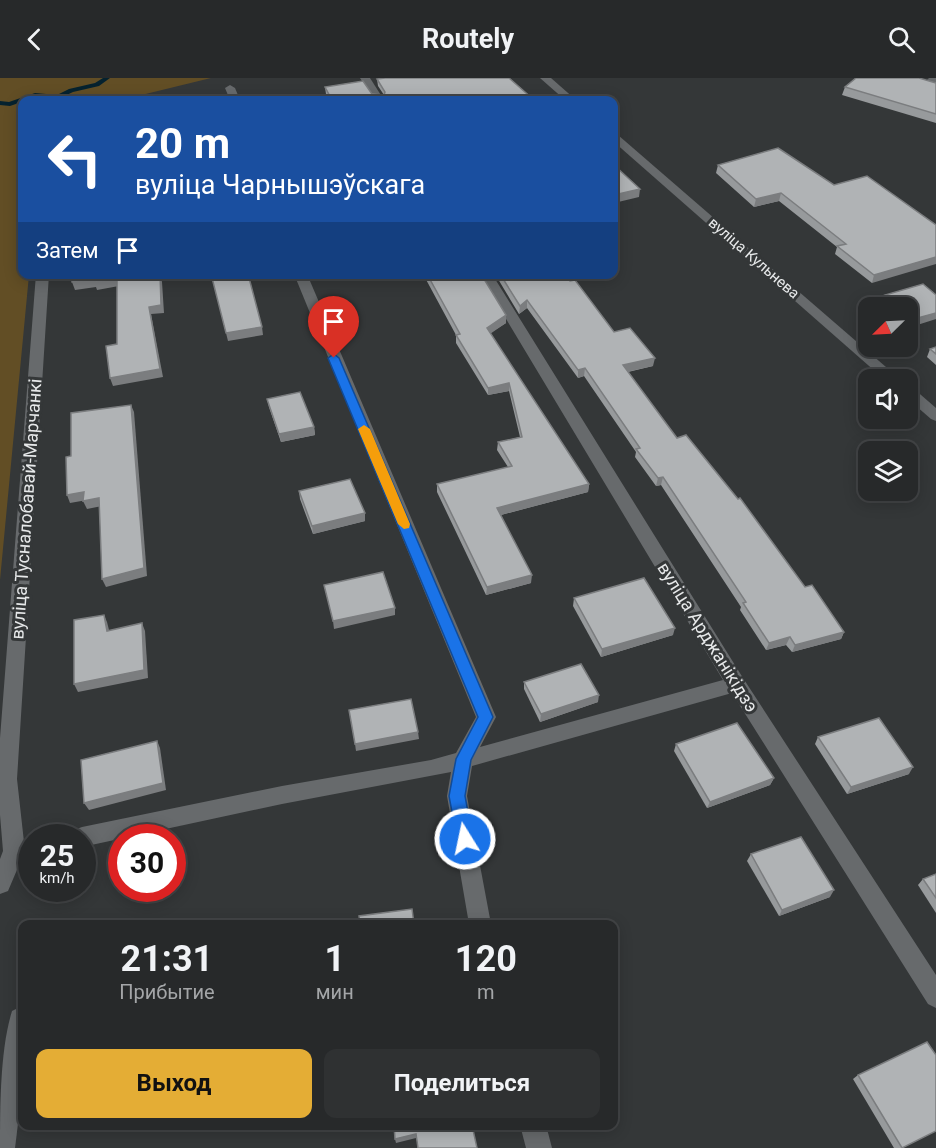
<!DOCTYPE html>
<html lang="ru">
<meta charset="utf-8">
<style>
:root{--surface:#27292a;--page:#2f3132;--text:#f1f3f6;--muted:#a4a6a8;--line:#434547;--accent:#e4ad35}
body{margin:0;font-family:Roboto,sans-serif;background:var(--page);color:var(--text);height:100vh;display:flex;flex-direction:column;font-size:22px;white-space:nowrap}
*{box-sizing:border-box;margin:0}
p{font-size:20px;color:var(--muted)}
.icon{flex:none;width:33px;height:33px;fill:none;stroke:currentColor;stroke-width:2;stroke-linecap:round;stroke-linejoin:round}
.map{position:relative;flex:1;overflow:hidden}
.panel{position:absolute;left:18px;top:842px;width:600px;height:210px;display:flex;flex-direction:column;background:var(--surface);border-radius:12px;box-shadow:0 3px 15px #0003,0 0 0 2px var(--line)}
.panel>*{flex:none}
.hud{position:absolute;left:18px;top:18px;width:600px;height:183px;border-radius:12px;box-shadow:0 3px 15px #0003,0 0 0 2px var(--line);background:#1a4fa0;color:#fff;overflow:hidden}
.needle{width:39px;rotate:246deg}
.buttons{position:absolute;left:858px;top:219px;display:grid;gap:12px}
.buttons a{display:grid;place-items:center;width:60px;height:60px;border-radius:12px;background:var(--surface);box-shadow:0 3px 15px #0003,0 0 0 2px var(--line);font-size:30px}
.speed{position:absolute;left:18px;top:746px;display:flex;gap:12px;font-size:30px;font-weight:700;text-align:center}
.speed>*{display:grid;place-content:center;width:78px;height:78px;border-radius:50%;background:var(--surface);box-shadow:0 3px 15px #0003,0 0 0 2px var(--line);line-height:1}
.speed small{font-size:15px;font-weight:400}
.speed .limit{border:9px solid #d22;background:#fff;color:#111}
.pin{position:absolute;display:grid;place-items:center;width:51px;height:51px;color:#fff;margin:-62px -26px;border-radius:50% 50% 50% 0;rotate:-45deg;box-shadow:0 0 6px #0007}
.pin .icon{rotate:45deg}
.me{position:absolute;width:66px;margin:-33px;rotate:350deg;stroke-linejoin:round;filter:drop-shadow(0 0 4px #0008)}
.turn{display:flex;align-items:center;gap:21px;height:126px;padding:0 18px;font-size:27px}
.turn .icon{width:78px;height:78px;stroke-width:2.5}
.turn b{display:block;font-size:42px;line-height:51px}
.then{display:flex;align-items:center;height:57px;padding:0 18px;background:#0003;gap:12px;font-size:22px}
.eta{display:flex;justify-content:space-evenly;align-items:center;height:102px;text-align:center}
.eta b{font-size:36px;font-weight:700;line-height:42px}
.button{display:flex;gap:12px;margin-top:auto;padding:12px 18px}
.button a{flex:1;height:69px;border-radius:12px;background:var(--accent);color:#111;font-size:24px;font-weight:700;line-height:69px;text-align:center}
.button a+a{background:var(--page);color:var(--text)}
header{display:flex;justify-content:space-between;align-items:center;height:78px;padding:0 18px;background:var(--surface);font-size:27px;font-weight:700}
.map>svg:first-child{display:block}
.green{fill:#624e25}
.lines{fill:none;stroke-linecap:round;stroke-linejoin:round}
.stream{fill:#05222f;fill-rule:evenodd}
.lane{fill:#676a6c;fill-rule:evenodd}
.street{fill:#676a6c;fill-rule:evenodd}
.wall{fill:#979a9c}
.shaded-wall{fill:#7b7d7f}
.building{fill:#b0b3b5;stroke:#7b7d7f;stroke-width:1.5}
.route{fill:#1a73e8;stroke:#114b97;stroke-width:1.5}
.slow{fill:#f59e0b}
.labels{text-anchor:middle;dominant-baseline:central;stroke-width:6;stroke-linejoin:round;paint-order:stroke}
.far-street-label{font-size:15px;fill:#e7e9ea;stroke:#343738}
.street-label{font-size:18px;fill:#e7e9ea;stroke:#343738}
</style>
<header><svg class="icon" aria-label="back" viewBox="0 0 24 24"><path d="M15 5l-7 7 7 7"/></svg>Routely<svg class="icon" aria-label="search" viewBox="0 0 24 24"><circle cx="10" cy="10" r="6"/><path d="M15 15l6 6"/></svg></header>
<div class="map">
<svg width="936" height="1070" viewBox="0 0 936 1070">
<rect width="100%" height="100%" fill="#343738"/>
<path class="green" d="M 0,0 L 211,0 L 121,22 L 22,22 L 22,196 L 29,197 L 0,502 Z"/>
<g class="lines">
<path class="stream" d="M 103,0 L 110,0 L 99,8 L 73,14 L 58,21 L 36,19 L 10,28 L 0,27 L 0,23 L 9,24 L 35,15 L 57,17 L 69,11 L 95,5 Z"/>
<g class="lane">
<path d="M 929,0 L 936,0 L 936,8 L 926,3 Z"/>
<path d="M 20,929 L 22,930 L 22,1013 L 15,1070 L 0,1070 C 0,1028 0,972 12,933 Z"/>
</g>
<g class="street">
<path d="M 360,0 L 370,0 L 384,22 L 374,22 Z"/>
<path d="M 540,0 L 551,0 L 576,22 L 565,22 Z"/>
<path d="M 230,7 L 235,10 L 240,22 L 230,22 L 225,10 Z"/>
<path d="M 614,56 L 618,57 L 901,302 L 885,302 L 614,64 Z"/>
<path d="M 36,196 L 49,196 L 17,701 L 25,773 L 8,813 L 0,816 L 0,781 L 3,773 L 0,737 L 0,660 Z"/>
<path d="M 294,196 L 307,196 L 496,639 L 480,669 L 723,602 L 479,196 L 492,196 L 743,600 L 936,897 L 936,930 L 928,926 L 732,615 L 472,688 L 467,718 L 491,846 L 469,846 L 447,718 L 451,694 L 282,726 L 82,769 L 82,759 L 71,759 L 74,752 L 82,749 L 282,708 L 431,682 L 456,675 L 476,639 Z"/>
<path d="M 908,308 L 913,310 L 936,330 L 936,343 L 931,341 L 908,321 Z"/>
<path d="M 520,1047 L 546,1047 L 552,1070 L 526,1070 Z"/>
</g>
</g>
<g class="wall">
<path d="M 377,1 L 534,22 L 329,22 L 326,16 L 325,9 L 384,17 L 378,8 Z"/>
<path d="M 936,5 L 936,45 L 842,17 L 845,9 Z"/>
<path d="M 718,87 L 834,107 L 936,147 L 872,205 L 835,176 L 837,169 L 779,123 L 754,129 L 716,95 Z"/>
<path d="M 423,196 L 481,196 L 506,245 L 490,255 L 589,406 L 588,414 L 501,437 L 531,505 L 486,517 L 437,414 L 437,406 L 508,389 L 497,372 L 498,364 L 520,359 L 509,313 L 488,317 L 456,265 L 456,257 Z"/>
<path d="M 495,196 L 566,196 L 614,254 L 653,288 L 628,294 L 677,360 L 844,554 L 841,561 L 792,574 L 786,567 L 766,572 L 740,532 L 741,529 L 661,407 L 656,408 L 635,379 L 636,374 L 584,298 L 578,300 L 527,230 L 519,236 Z"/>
<path d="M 885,217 L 936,217 L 911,249 L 908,246 L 908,230 L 888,230 L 882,224 Z"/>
<path d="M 936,269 L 936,287 L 927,279 L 930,271 Z"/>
<path d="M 267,321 L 314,349 L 315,357 L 281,364 L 269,329 Z"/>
<path d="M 299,413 L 365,435 L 365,443 L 313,456 L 300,421 Z"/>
<path d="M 574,520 L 673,557 L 601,579 L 573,528 Z"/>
<path d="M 524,604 L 598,624 L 540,644 L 524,611 Z"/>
<path d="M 818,659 L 909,696 L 847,716 L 815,666 Z"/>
<path d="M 676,666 L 774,700 L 770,707 L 707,730 L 674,673 Z"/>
<path d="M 751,776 L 830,819 L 779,838 L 747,783 Z"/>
<path d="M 936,796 L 936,835 L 918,807 L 923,801 Z"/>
<path d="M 858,997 L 903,1070 L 894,1070 L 853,1001 Z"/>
</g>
<g class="shaded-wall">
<path d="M 640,111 L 639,119 L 614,125 L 614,117 Z"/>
<path d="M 781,115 L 779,123 L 754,129 L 756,121 Z"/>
<path d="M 936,179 L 936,186 L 872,205 L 874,197 Z"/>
<path d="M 160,196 L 162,204 L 164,235 L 151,236 L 163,299 L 113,308 L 110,300 Z"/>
<path d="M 95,201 L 117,201 L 119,208 L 97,212 L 96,209 L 75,212 L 72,204 Z"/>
<path d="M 527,222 L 527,230 L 519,236 L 520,228 Z"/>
<path d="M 936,235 L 936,241 L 911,249 L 914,241 Z"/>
<path d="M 506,237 L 506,245 L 487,258 L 487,250 Z"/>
<path d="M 262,249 L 263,257 L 228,263 L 226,255 Z"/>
<path d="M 655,280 L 653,288 L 622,295 L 623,287 Z"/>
<path d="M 585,290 L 584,298 L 578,300 L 578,292 Z"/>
<path d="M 509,305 L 509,313 L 488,317 L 488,310 Z"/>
<path d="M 131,327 L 134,334 L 147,498 L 106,509 L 102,501 Z"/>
<path d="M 314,349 L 315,357 L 281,364 L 279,356 Z"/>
<path d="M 663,399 L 661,407 L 656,408 L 658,400 Z"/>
<path d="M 589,406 L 588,414 L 497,438 L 497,430 Z"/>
<path d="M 84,414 L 87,422 L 70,425 L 67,417 Z"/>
<path d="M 99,420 L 102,428 L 87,431 L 83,423 Z"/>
<path d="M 365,435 L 365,443 L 313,456 L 312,448 Z"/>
<path d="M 532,497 L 531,505 L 486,517 L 487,509 Z"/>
<path d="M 395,530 L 395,537 L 334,551 L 333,543 Z"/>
<path d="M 104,537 L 107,544 L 111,560 L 107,553 Z"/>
<path d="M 142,545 L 145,553 L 148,600 L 78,614 L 74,606 Z"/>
<path d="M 675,550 L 673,557 L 601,579 L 602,571 Z"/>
<path d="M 844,554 L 841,561 L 792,574 L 795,567 Z"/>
<path d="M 790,559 L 786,567 L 766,572 L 769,565 Z"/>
<path d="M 599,617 L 598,624 L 540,644 L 541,636 Z"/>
<path d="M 418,654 L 419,661 L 356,673 L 355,666 Z"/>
<path d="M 157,663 L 160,670 L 166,712 L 89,732 L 84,725 Z"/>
<path d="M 913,689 L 909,696 L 847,716 L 851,709 Z"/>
<path d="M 774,700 L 770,707 L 707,730 L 710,724 Z"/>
<path d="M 834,812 L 830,819 L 779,838 L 782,832 Z"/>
<path d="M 65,1047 L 85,1047 L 60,1053 L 55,1050 Z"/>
<path d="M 416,1056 L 416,1060 L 396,1065 L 395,1061 Z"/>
</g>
<g class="building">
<path d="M 385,0 L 509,0 L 534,22 L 332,22 L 325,9 L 363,3 L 372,16 L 384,17 L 385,14 L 377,1 Z"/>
<path d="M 856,0 L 919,0 L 936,5 L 936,36 L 845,9 Z"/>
<path d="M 778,70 L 834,107 L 867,98 L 936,147 L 936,179 L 874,197 L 837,168 L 846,166 L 781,115 L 756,121 L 718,87 Z"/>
<path d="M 614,87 L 640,111 L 614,117 Z"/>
<path d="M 72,196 L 160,196 L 161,227 L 149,229 L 160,291 L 110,300 L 106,268 L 117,266 L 117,201 L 95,204 L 95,201 L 72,204 Z"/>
<path d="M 211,196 L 248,196 L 262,249 L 226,255 Z"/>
<path d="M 427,196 L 481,196 L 506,237 L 487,250 L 589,406 L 497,430 L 532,497 L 487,509 L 437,406 L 512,388 L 498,364 L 522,359 L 509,305 L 488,310 L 456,257 L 460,256 Z"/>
<path d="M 500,196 L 566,196 L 570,203 L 575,202 L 614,254 L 630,250 L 655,280 L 623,287 L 677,360 L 686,357 L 738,421 L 740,420 L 805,509 L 812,507 L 844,554 L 795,567 L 790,559 L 769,565 L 743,525 L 746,524 L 663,399 L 658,400 L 636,371 L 640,370 L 585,290 L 578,292 L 527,222 L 520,228 Z"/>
<path d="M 923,206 L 936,217 L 936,235 L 914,241 L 908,235 L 908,230 L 901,230 L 885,217 Z"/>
<path d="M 936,269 L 936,276 L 930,271 Z"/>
<path d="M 300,314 L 314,349 L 279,356 L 267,321 Z"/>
<path d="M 131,327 L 144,490 L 102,501 L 99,420 L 83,423 L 84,414 L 67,417 L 66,379 L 71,378 L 71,335 Z"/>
<path d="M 350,401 L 365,435 L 312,448 L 299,413 Z"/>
<path d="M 383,494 L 395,530 L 333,543 L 324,507 Z"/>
<path d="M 644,500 L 675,550 L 602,571 L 574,520 Z"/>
<path d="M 104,537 L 107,553 L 142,545 L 144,592 L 74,606 L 74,542 Z"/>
<path d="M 581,586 L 599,617 L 541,636 L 524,604 Z"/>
<path d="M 411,621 L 418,654 L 355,666 L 349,632 Z"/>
<path d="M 879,640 L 913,689 L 851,709 L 818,659 Z"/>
<path d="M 737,645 L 774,700 L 710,724 L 676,666 Z"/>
<path d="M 157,663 L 163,705 L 84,725 L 81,682 Z"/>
<path d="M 801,759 L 834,812 L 782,832 L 751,776 Z"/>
<path d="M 936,796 L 936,820 L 923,801 Z"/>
<path d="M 412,831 L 414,846 L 360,846 L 359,838 Z"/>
<path d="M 927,964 L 936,977 L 936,1053 L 902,1070 L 858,997 Z"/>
<path d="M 55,1047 L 65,1047 L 55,1050 Z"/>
<path d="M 394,1047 L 472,1047 L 477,1070 L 418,1070 L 416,1056 L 395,1061 Z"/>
</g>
<path class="route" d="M 334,276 L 339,280 L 493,639 L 471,682 L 465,718 L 473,761 L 470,766 L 465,768 L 459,766 L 457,761 L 449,718 L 456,681 L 478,639 L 328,280 Z"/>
<path class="slow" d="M 364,347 L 370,351 L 410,446 L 409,450 L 404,451 L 398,446 L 358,351 Z"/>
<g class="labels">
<g class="far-street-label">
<text transform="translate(754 180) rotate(41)">вуліца Кульнева</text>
</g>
<g class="street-label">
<text transform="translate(26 431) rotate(-86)">вуліца Тусналобавай-Марчанкі</text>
<text transform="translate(708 559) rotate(58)">вуліца Арджанікідзэ</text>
</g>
</g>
</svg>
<div class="buttons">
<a><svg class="needle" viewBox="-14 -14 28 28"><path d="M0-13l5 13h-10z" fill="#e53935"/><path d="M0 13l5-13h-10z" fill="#a4a6a8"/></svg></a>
<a><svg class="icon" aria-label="sound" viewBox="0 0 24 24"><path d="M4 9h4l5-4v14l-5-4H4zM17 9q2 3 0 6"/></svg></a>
<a><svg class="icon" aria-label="layers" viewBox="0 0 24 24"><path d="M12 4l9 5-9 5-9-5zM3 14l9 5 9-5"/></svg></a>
</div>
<div class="speed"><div>25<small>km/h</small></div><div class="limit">30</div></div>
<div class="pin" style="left:334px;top:280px;background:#d93025"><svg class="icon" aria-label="arrive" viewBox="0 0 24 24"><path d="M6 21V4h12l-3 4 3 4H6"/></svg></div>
<svg class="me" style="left:465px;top:761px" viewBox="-20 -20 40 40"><circle r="17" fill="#1a73e8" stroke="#fff" stroke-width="3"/><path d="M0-11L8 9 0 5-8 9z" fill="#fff"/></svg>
<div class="hud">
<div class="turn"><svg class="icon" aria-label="left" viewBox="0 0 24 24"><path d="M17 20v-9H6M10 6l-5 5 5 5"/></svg><div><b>20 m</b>вуліца Чарнышэўскага</div></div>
<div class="then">Затем<svg class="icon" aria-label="arrive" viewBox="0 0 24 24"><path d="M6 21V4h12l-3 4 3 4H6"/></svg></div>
</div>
<section class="panel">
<div class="eta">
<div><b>21:31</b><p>Прибытие</p></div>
<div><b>1</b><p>мин</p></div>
<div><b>120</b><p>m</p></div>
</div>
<div class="button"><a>Выход</a><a>Поделиться</a></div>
</section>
</div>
